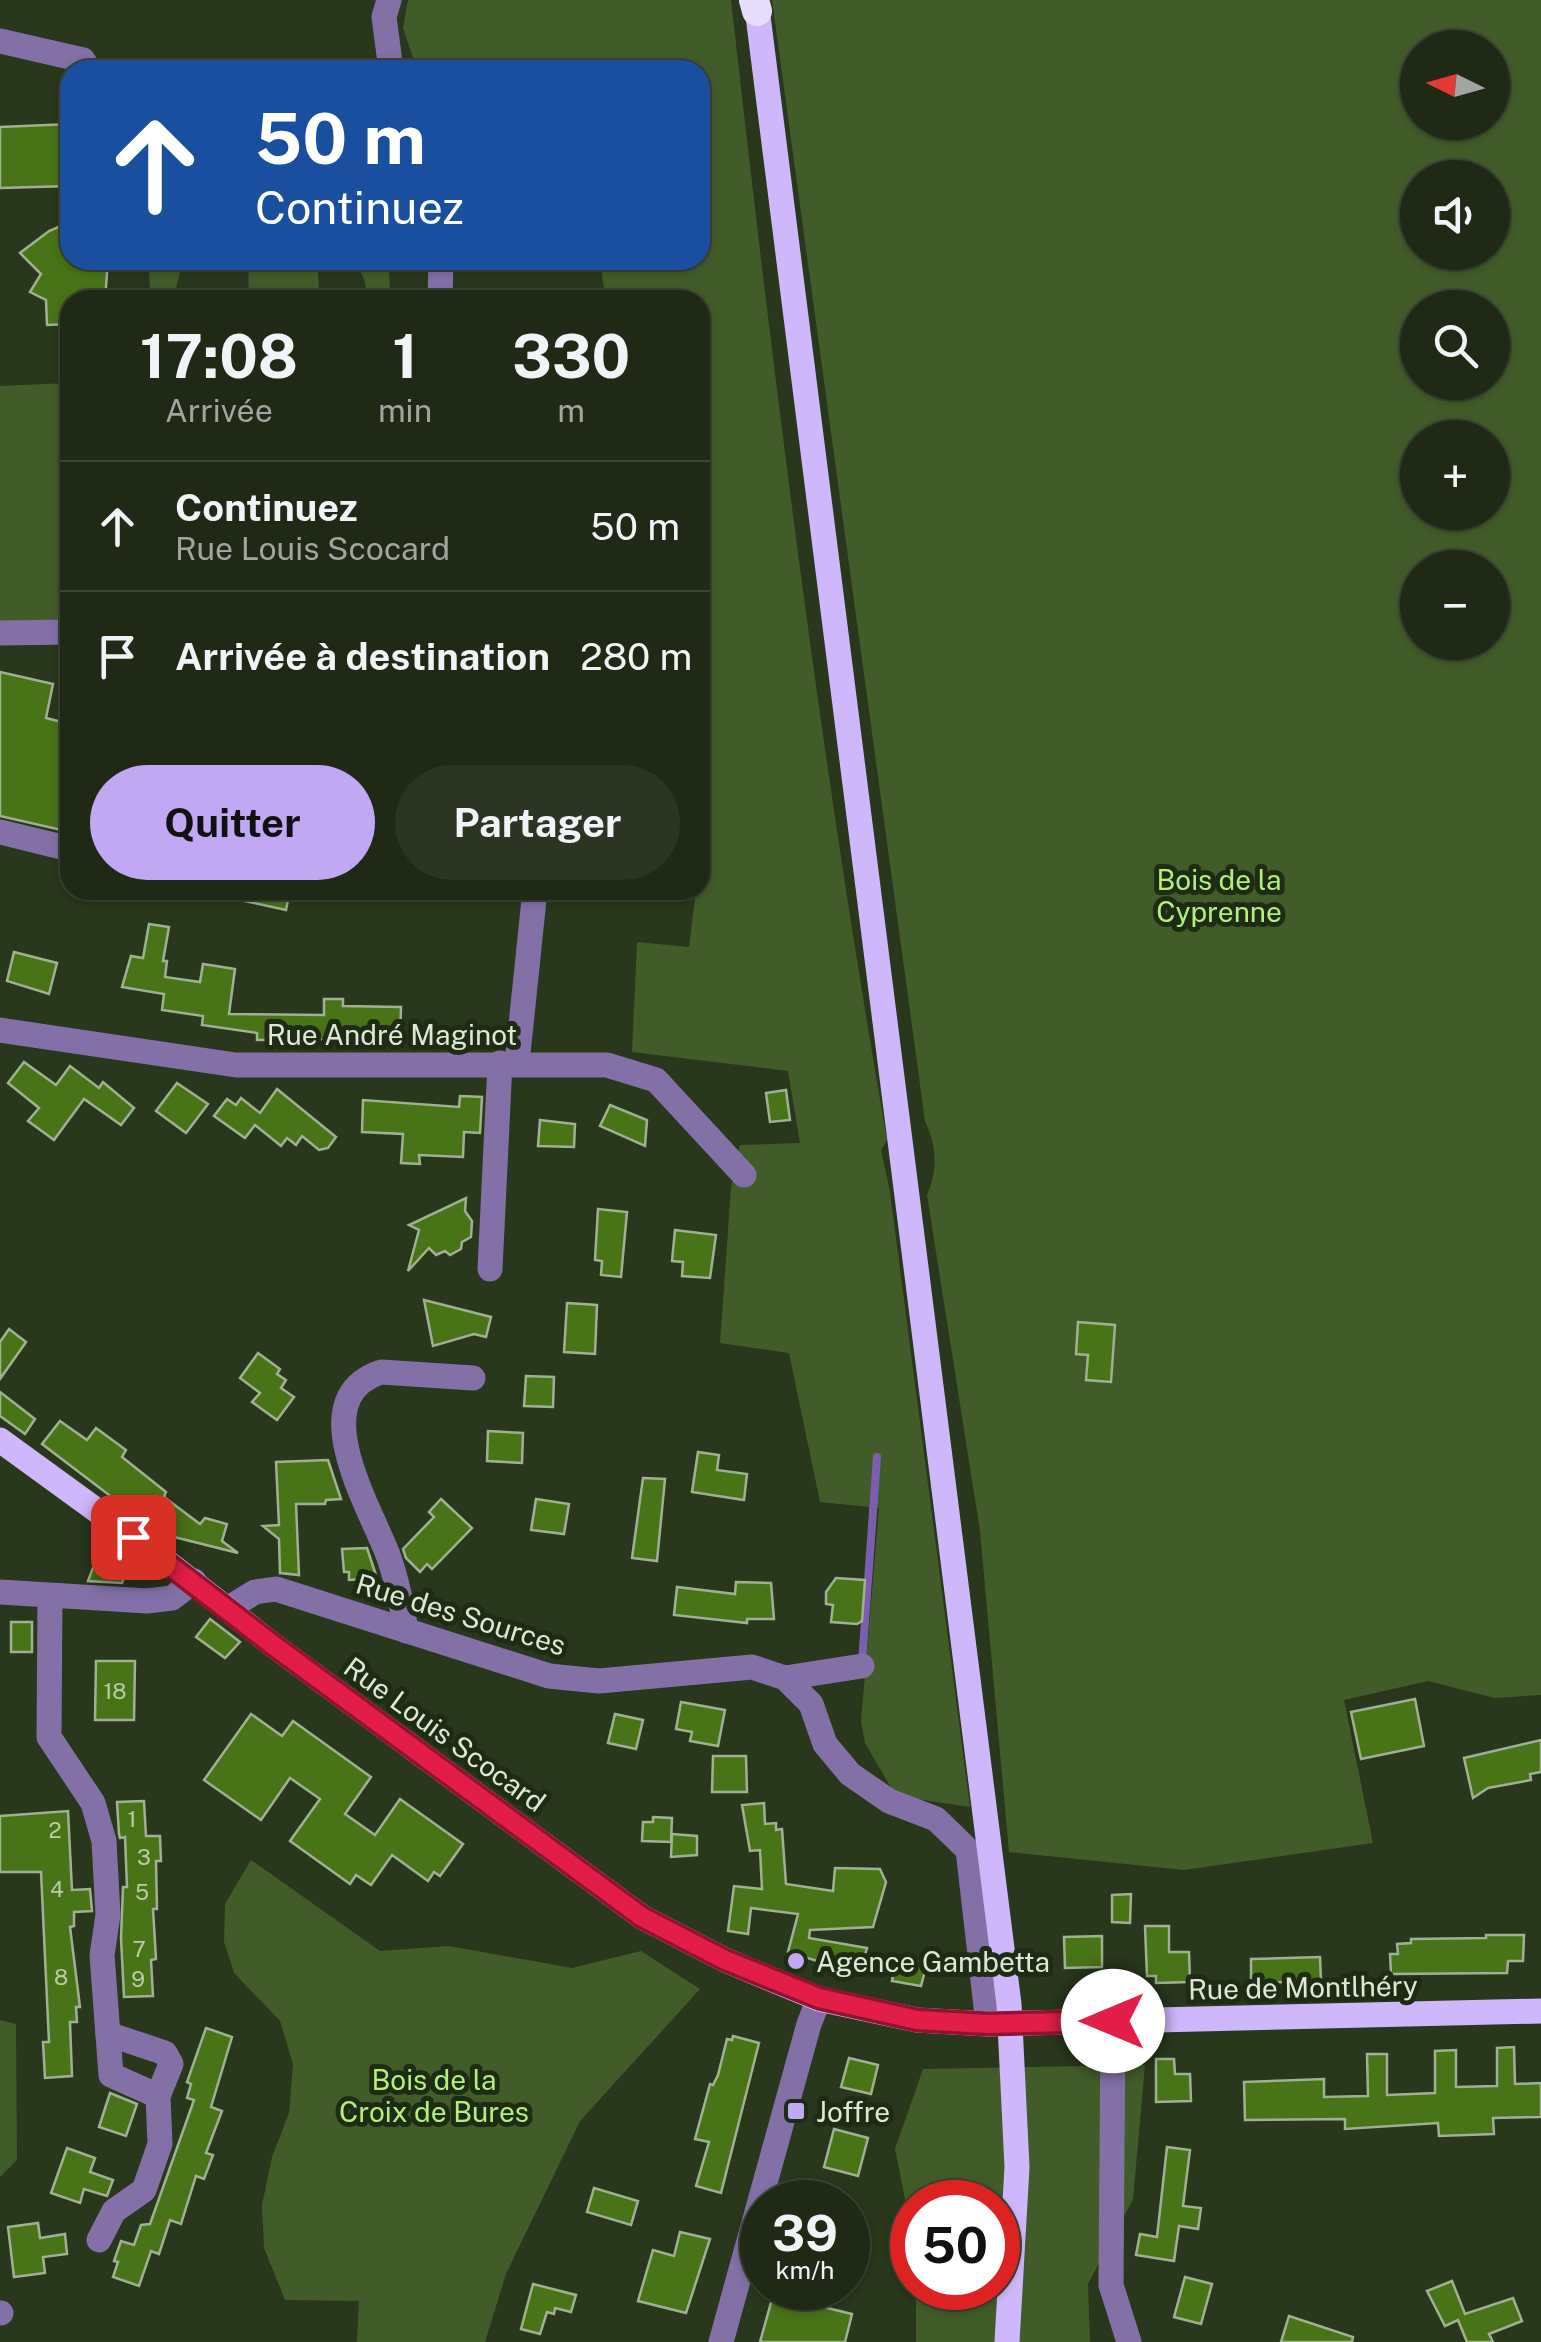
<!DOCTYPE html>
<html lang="fr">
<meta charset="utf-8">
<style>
:root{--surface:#1f2916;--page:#2c3523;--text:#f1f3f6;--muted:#a1a6a1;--line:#3c4535;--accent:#c1a8f3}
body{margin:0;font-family:"Public Sans",sans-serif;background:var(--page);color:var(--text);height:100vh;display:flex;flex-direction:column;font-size:38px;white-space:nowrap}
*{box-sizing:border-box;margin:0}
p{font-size:32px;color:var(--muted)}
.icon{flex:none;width:55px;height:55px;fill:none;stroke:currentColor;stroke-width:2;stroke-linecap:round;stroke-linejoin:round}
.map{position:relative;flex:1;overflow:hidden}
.drawer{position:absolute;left:60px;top:290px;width:650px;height:610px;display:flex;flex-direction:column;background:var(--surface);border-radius:30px;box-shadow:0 2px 8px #0004,0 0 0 2px var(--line)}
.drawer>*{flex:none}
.hud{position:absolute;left:60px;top:60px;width:650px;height:210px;border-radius:30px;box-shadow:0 2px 8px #0004,0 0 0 2px var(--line);background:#1a4fa0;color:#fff;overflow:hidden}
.needle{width:65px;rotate:275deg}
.controls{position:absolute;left:1400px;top:30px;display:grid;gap:20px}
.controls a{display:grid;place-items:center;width:110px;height:110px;border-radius:50%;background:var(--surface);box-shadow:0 2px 8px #0004,0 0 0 2px var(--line);font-size:50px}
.speed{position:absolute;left:740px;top:2180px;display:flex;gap:20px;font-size:50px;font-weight:700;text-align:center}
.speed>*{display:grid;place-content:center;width:130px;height:130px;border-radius:50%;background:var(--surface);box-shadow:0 2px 8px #0004,0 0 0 2px var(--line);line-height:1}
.speed small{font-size:25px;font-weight:400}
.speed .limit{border:15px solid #d22;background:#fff;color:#111}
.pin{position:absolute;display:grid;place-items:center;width:85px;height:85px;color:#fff;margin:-42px;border-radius:20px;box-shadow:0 5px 15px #0006}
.me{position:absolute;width:110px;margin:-55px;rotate:270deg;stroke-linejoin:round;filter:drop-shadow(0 0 8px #0008)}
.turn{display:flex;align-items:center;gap:35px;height:210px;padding:0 30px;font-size:45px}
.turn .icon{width:130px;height:130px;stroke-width:2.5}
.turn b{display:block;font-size:70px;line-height:85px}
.eta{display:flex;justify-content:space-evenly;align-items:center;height:170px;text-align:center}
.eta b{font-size:60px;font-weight:700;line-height:70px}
.action{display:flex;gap:20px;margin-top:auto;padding:20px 30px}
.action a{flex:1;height:115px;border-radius:60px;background:var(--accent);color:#111;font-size:40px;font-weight:700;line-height:115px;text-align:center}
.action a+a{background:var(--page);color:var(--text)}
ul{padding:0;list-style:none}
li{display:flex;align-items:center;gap:30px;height:130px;padding:0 30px;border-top:2px solid var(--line)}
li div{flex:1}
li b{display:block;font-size:38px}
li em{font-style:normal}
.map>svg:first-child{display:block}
.green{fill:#415c29;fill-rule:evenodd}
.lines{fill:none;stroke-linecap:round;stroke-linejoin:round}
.stream{stroke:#7c5eb0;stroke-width:8}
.building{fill:#497317;stroke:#a0b193;stroke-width:2.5}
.minor{stroke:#8270a7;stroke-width:25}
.major{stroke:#ceb8fb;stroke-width:25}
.highway{stroke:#e5ddf9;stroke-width:30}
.route-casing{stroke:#92132f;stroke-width:25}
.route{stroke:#e11d48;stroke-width:18}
.poi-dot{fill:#c1a8f3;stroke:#1f2c14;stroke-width:4}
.labels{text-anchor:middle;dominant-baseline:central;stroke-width:10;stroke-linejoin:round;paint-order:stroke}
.number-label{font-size:22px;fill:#bacba8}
.park-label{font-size:28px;fill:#b3ef7d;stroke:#1f2c14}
.street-label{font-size:28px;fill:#dfe8d8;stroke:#1f2c14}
.poi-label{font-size:28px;fill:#dfe8d8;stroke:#1f2c14;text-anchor:start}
</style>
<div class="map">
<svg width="1541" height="2342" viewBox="0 0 1541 2342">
<rect width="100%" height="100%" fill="#29371d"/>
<g class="green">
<path d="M 408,0 L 731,0 C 774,381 821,762 887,1140 L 881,1150 L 890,1192 L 970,1807 L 896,1796 L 865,1743 L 861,1722 L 879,1508 L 820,1502 L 789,1353 L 720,1343 L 731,1188 L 740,1145 L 800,1143 L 788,1071 L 632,1052 L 637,942 L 689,947 L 696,890 L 700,890 L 700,300 L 606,300 L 601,270 L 569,260 L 700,260 L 700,70 L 417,70 L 403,28 Z"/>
<path d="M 772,0 L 1541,0 L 1541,1695 L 1495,1698 L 1428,1681 L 1344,1700 L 1373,1843 L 1184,1870 L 1009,1852 L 980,1531 L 927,1195 C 938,1169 937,1147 925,1121 ZM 1418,48 L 1492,48 L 1492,122 L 1418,122 ZM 1418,178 L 1492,178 L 1492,252 L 1418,252 ZM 1418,308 L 1492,308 L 1492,382 L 1418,382 ZM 1418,438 L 1492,438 L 1492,512 L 1418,512 ZM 1418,568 L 1492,568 L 1492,642 L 1418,642 Z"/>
<path d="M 149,260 L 183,260 L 173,300 L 150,300 Z"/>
<path d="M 248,260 L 318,260 L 319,300 L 249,300 Z"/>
<path d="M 355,260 L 389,260 L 390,300 L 367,300 L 365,282 Z"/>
<path d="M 70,383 L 70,623 L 0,622 L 0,386 Z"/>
<path d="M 251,1860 L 380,1951 L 449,1946 L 572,1968 L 641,1951 L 700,1989 L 580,2121 L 506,2274 L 485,2342 L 357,2342 L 359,2301 L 285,2300 L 264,2248 L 262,2205 L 272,2157 L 289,2113 L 293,2064 L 280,2021 L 234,1973 L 224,1942 L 225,1904 Z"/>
<path d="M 0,2020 L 16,2024 L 17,2160 L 0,2177 Z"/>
<path d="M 1145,2065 L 1133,2199 L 1088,2284 L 1090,2342 L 916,2342 L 916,2288 L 998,2288 L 998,2202 L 912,2202 L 912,2234 L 895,2149 L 923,2069 Z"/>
</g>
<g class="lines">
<path class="stream" d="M 862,1662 L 877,1457"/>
</g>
<g class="building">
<path d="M 70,124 L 70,186 L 0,188 L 0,127 Z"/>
<path d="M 70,222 L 70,260 L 108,260 L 105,300 L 70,300 L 70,324 L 47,325 L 46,300 L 30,292 L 41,274 L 20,253 L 49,231 Z"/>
<path d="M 0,672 L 53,684 L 46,718 L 70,724 L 70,832 L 0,816 Z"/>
<path d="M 232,890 L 290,890 L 286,910 L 231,898 Z"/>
<path d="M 149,924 L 169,927 L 163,961 L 167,961 L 165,977 L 200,982 L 203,964 L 235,969 L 229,1014 L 324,1015 L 324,999 L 343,999 L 343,1006 L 401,1007 L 400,1039 L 257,1040 L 257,1033 L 202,1025 L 203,1016 L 162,1010 L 164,994 L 122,987 L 131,956 L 143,958 Z"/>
<path d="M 14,952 L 57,963 L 49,994 L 7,981 Z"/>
<path d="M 24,1062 L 56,1085 L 70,1066 L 99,1088 L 103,1082 L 134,1108 L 121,1125 L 84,1099 L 54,1140 L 28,1121 L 39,1108 L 8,1083 Z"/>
<path d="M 177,1083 L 208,1104 L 186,1133 L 156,1111 Z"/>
<path d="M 277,1089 L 336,1137 L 328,1148 L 319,1150 L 302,1136 L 296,1145 L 287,1138 L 281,1146 L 255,1125 L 245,1138 L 214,1116 L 227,1099 L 236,1105 L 241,1098 L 260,1113 Z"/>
<path d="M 786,1090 L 790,1120 L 770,1122 L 766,1093 Z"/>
<path d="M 460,1096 L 482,1097 L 480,1133 L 464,1132 L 463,1157 L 419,1155 L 420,1164 L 401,1163 L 403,1134 L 362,1132 L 363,1100 L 459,1107 Z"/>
<path d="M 610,1105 L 647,1120 L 645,1146 L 600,1126 Z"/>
<path d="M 540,1120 L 575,1124 L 574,1147 L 538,1146 Z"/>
<path d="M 466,1198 L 465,1211 L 472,1221 L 471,1237 L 462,1242 L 461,1249 L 450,1255 L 445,1251 L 436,1255 L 429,1248 L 408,1271 L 419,1230 L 409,1225 Z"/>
<path d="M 598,1209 L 627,1212 L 621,1277 L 601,1275 L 602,1261 L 595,1260 Z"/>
<path d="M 675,1230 L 716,1235 L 710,1278 L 682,1276 L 683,1262 L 672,1261 Z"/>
<path d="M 424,1300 L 491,1317 L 486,1337 L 474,1334 L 433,1346 Z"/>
<path d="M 567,1303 L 597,1305 L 595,1354 L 564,1352 Z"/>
<path d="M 1078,1322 L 1115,1325 L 1111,1382 L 1086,1380 L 1088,1355 L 1076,1354 Z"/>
<path d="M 9,1329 L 26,1342 L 0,1379 L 0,1342 Z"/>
<path d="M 258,1353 L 280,1369 L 277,1374 L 286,1380 L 281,1388 L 294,1397 L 277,1420 L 252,1402 L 260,1393 L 240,1378 Z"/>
<path d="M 526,1376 L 554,1377 L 553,1407 L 524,1406 Z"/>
<path d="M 0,1392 L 35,1419 L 25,1434 L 0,1416 Z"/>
<path d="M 60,1421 L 87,1440 L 96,1428 L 126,1450 L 122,1457 L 166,1492 L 164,1497 L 200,1524 L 205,1518 L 227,1524 L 222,1541 L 238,1553 L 170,1536 L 167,1539 L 42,1444 Z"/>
<path d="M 488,1431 L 523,1433 L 522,1463 L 487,1461 Z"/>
<path d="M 698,1452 L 719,1455 L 717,1470 L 747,1474 L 744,1500 L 692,1492 Z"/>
<path d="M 328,1460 L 341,1499 L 326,1500 L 325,1504 L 296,1504 L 299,1575 L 280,1573 L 279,1539 L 263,1526 L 279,1525 L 276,1462 Z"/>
<path d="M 643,1478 L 665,1479 L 657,1561 L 632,1558 Z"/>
<path d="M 441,1499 L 472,1528 L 432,1569 L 427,1564 L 420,1572 L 406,1558 L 403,1549 L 434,1517 L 429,1512 Z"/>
<path d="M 536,1499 L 569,1504 L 564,1534 L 531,1530 Z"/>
<path d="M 103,1541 L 130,1562 L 122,1583 L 88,1581 Z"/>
<path d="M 367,1548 L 377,1578 L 349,1580 L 349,1572 L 344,1572 L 342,1549 Z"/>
<path d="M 836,1578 L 865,1580 L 862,1621 L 857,1624 L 831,1622 L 833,1605 L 826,1604 L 826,1592 Z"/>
<path d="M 736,1582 L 771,1583 L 774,1619 L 747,1619 L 747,1623 L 674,1615 L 677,1587 L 735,1594 Z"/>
<path d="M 210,1619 L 240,1642 L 225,1658 L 196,1637 Z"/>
<rect x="11" y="1622" width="21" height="30"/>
<path d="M 96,1661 L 135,1661 L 134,1720 L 95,1720 Z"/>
<path d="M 1415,1699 L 1424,1746 L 1361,1759 L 1351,1712 Z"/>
<path d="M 681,1702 L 725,1710 L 718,1746 L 690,1741 L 692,1732 L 676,1729 Z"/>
<path d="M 251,1714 L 282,1736 L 293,1721 L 371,1777 L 345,1814 L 375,1835 L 400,1799 L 463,1844 L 440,1876 L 434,1872 L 428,1881 L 392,1855 L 371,1885 L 356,1875 L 350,1884 L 290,1841 L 320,1799 L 290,1778 L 261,1820 L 204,1780 Z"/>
<path d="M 615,1714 L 643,1720 L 636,1749 L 608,1743 Z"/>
<path d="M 1541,1740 L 1541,1772 L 1530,1774 L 1531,1780 L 1488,1788 L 1473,1798 L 1464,1758 Z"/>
<path d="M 713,1756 L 746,1756 L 747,1792 L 712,1792 Z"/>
<path d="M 144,1801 L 146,1836 L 160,1836 L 161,1861 L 156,1861 L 157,1909 L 153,1909 L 156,1959 L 151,1960 L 153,1996 L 124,1997 L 121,1938 L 123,1887 L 127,1887 L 125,1837 L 120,1838 L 119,1834 L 117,1802 Z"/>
<path d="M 764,1803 L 765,1824 L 776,1823 L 776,1830 L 782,1829 L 786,1884 L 833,1891 L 835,1868 L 880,1869 L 886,1882 L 873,1927 L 810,1930 L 809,1938 L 867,1948 L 859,1974 L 788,1952 L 798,1914 L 751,1908 L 748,1934 L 728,1931 L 734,1886 L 762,1889 L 760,1850 L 750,1851 L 742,1805 Z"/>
<path d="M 68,1811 L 72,1890 L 90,1889 L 92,1911 L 74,1912 L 74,1926 L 70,1927 L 80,2007 L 76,2007 L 77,2022 L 70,2022 L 72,2076 L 45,2078 L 43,2042 L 49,2042 L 41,1872 L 0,1872 L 0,1816 Z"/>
<path d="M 653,1817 L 672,1818 L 671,1842 L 642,1841 L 643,1822 L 653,1822 Z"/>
<path d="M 672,1834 L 697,1836 L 697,1855 L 671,1857 Z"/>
<path d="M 1131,1894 L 1130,1923 L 1112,1922 L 1112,1895 Z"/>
<path d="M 1145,1926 L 1169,1926 L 1169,1952 L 1189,1952 L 1190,1982 L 1156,1983 L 1156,1976 L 1147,1976 Z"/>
<path d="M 1486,1935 L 1524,1935 L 1523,1961 L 1508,1961 L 1507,1973 L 1391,1974 L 1390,1954 L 1398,1954 L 1397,1944 L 1411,1943 L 1411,1939 L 1486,1938 Z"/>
<path d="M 1102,1936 L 1102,1967 L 1065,1968 L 1064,1937 Z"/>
<path d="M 896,1957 L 927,1963 L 921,1986 L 892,1981 Z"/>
<path d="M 1320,1957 L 1321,1981 L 1251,1983 L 1251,1959 Z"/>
<path d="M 206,2028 L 232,2037 L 211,2107 L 222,2111 L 206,2153 L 213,2155 L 204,2179 L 196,2176 L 181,2224 L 170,2220 L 159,2254 L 151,2251 L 139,2286 L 113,2277 L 118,2262 L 114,2261 L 121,2241 L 134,2245 L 141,2225 L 150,2224 L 194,2100 L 187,2098 L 191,2084 L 187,2082 Z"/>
<path d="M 733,2036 L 759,2043 L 721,2193 L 696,2186 L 709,2142 L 695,2139 L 710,2084 L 713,2085 L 718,2075 L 727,2039 L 732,2040 Z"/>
<path d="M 1514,2047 L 1515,2084 L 1541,2083 L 1541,2117 L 1493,2118 L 1494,2134 L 1439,2136 L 1438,2123 L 1345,2129 L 1345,2119 L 1245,2120 L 1244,2082 L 1324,2079 L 1324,2097 L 1368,2096 L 1367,2054 L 1387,2054 L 1387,2095 L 1435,2093 L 1435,2051 L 1456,2050 L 1456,2087 L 1497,2086 L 1497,2048 Z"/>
<path d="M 849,2058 L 878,2065 L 871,2094 L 841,2087 Z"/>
<path d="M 1156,2059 L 1174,2059 L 1175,2074 L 1190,2074 L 1191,2101 L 1156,2102 Z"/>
<path d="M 110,2093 L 137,2104 L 126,2136 L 99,2127 Z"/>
<path d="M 834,2129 L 868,2138 L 858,2176 L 824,2167 Z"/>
<path d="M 1167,2147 L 1190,2150 L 1183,2206 L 1201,2208 L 1198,2229 L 1179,2226 L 1174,2261 L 1136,2255 L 1140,2234 L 1157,2237 Z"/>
<path d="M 67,2148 L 95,2158 L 90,2172 L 113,2180 L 107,2196 L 84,2189 L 80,2203 L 51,2193 Z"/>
<path d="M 594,2188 L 638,2201 L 631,2225 L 587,2212 Z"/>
<path d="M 38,2223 L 40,2238 L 65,2234 L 67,2254 L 43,2257 L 45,2273 L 14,2277 L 8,2227 Z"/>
<path d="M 680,2232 L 710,2239 L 686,2313 L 638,2301 L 653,2250 L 674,2256 Z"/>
<path d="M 1185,2277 L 1212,2284 L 1201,2324 L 1174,2317 Z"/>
<path d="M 1452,2281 L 1465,2314 L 1513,2298 L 1522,2321 L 1489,2334 L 1493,2342 L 1467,2342 L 1458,2320 L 1445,2326 L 1427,2291 Z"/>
<path d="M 533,2284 L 576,2295 L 571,2312 L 555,2308 L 554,2314 L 547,2312 L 540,2334 L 521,2329 Z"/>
<path d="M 775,2288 L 797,2288 L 794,2300 L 852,2314 L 845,2342 L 760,2342 Z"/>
<path d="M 1289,2316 L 1353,2337 L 1352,2342 L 1281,2342 Z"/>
</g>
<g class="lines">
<g class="minor">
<path d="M 389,0 L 384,17 L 391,70"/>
<path d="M 0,41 L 83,60 L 89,70"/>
<path d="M 440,300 L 441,260"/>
<path d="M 0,633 L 70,632"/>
<path d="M 0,832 L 70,849"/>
<path d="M 0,1030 L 236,1065 L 607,1065 L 656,1080 L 744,1175"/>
<path d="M 517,1063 L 535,890"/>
<path d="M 490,1269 L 500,1063"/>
<path d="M 0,1592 L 147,1601 L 172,1598 L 194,1581"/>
<path d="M 50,1596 L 49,1737 L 93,1803 L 104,1841 L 108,1915 L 102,1955 L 111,2075 L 158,2096"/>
<path d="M 229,1608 L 255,1592 L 276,1589 L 549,1676 L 599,1681 L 752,1667 L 785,1678 L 811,1704 L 825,1744 L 850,1774 L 889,1801 L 936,1819 L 968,1850 L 988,2024"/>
<path d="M 406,1631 C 402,1605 397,1580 388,1555 C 370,1507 302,1398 381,1372 L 473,1378"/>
<path d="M 785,1678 L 862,1666"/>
<path d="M 1113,2021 L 1111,2285 L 1129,2342"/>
<path d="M 99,2240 L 114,2211 L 144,2190 L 160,2144 L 158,2096 L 171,2064 L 165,2053 L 108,2034"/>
<path d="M 0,2313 L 1,2313"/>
<path d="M 721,2342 L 809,2024 L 819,1999"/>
</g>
<g class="major">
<path d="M 756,0 L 1009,2004 L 1017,2167 L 1007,2342"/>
<path d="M 0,1440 L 158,1555 L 273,1645 L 642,1917 L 725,1960 L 819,1999 L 917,2020 L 988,2024 L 1541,2011"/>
</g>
<path class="highway" d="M 754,0 L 757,11"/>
</g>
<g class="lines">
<defs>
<path id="route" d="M 133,1537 L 273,1645 L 642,1917 L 725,1960 L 819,1998 L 917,2020 L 988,2024 L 1113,2021"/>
</defs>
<use href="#route" class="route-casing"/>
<use href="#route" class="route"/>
</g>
<g class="poi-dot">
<circle cx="796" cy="1961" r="10"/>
<rect x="786" y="2101" width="20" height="20" rx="5"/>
</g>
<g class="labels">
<g class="number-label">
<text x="115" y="1691">18</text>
<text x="132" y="1819">1</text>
<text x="55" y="1830">2</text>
<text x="144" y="1857">3</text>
<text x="57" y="1889">4</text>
<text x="142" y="1892">5</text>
<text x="139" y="1949">7</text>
<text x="61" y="1977">8</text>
<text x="138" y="1979">9</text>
</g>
<g class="park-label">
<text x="1219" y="879">Bois de la<tspan x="1219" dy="32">Cyprenne</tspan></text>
<text x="434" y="2079">Bois de la<tspan x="434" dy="32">Croix de Bures</tspan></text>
</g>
<g class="street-label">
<text x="392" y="1034">Rue André Maginot</text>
<text transform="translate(461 1614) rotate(17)">Rue des Sources</text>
<text transform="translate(445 1734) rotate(36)">Rue Louis Scocard</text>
<text transform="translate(1303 1987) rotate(-1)">Rue de Montlhéry</text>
</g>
<g class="poi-label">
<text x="816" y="1961">Agence Gambetta</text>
<text x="816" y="2111">Joffre</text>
</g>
</g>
</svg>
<div class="controls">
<a><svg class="needle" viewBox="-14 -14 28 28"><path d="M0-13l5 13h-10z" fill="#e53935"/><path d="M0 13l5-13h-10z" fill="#a1a6a1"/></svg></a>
<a><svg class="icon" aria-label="sound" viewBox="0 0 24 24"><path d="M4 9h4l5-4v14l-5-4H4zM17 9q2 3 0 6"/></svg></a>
<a><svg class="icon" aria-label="search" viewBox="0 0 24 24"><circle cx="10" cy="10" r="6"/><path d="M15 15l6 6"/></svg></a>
<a>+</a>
<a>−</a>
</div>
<div class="speed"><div>39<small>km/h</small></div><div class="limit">50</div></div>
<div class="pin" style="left:133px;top:1537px;background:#d93025"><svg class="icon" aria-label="arrive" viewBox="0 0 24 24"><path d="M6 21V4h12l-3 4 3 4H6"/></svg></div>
<svg class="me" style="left:1113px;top:2021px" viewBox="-20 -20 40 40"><circle r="19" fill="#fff"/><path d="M0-13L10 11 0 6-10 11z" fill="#e11d48"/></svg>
<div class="hud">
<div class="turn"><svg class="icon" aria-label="ahead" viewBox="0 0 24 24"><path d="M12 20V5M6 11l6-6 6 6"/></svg><div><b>50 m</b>Continuez</div></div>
</div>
<section class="drawer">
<div class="eta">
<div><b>17:08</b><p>Arrivée</p></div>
<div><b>1</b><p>min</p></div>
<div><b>330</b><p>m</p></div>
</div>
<ul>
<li><svg class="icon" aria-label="ahead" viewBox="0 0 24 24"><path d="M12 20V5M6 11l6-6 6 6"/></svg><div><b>Continuez</b><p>Rue Louis Scocard</p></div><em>50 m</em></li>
<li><svg class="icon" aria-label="arrive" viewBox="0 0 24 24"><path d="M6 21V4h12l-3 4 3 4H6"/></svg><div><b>Arrivée à destination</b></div><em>280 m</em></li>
</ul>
<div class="action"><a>Quitter</a><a>Partager</a></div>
</section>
</div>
